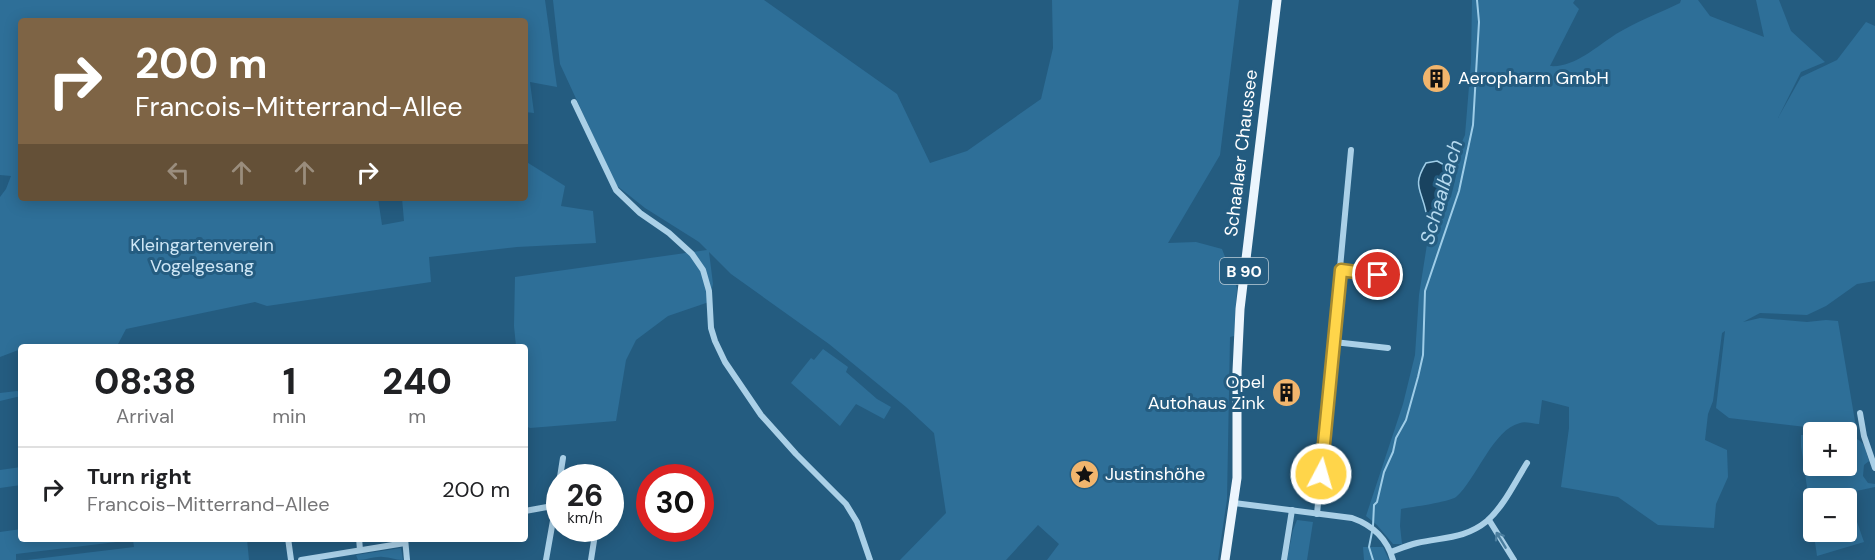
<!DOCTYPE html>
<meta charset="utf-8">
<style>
:root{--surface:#fff;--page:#f6f6f6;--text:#202124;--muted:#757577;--line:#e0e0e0}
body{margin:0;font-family:"DM Sans",sans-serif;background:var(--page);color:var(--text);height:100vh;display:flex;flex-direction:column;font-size:22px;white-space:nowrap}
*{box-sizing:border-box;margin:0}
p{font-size:20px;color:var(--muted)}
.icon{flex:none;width:33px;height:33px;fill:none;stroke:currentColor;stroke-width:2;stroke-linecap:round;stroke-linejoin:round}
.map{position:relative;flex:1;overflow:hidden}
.drawer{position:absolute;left:18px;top:344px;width:510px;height:198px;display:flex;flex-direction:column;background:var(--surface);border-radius:6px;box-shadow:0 3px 15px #0003}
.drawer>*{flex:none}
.hud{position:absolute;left:18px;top:18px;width:510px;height:183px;border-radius:6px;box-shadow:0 3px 15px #0003;background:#7e6445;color:#fff;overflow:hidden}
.controls{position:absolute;left:1803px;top:422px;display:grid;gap:12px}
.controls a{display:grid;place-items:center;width:54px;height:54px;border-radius:6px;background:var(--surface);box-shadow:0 3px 15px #0003;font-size:30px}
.speed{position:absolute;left:546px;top:464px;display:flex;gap:12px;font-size:30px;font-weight:700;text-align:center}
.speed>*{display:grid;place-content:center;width:78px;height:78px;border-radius:50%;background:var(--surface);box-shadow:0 3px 15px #0003;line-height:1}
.speed small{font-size:15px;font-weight:400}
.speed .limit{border:9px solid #d22;background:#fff;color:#111}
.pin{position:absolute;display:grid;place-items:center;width:51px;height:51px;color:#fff;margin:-26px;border:3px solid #fff;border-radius:50%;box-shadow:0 2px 6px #0007}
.me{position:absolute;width:66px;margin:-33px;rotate:6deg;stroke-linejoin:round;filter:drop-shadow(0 0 4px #0008)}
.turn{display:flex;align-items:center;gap:21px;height:126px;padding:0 18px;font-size:27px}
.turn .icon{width:78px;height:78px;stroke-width:2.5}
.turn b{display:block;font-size:42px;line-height:51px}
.lanes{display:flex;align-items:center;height:57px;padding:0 18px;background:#0003;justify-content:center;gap:30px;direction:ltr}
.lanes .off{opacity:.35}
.eta{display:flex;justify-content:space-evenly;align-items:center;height:102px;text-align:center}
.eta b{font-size:36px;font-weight:800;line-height:42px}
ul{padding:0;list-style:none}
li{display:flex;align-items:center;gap:18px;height:84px;padding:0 18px;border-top:2px solid var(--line)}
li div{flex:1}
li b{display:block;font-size:22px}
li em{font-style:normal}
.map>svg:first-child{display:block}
.green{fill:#2e6f98;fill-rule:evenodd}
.water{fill:#194360;stroke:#9ecde8;stroke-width:1.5}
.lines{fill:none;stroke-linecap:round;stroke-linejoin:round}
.stream{stroke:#9ecde8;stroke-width:2}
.street{stroke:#aad0e7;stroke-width:6}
.primary{stroke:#ecf5fd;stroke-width:9}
.oneway{stroke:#4c7f9f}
.route-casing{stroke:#a68a30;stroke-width:15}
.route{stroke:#ffd54a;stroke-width:10}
.labels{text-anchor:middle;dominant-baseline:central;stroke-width:6;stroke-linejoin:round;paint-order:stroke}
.shield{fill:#245c80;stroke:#bdced9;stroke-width:1.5}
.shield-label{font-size:16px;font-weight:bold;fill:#fff}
.poi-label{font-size:18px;fill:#fff;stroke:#245c80;text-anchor:start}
.street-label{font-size:18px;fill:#fff;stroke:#245c80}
.park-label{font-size:18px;fill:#cee6f5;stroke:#245c80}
.water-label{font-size:20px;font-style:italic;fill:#b5d9ee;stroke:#245c80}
</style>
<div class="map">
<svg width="1875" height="560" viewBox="0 0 1875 560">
<rect width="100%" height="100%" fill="#245c80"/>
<g class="green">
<path d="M 0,0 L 545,0 L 557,87 L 530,82 L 534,113 L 525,112 L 525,21 L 21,21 L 21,198 L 378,198 L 382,225 L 404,221 L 402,198 L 525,198 L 525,161 L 565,186 L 561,206 L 593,211 L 596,243 L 517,247 L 429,257 L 431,282 L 267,306 L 255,302 L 126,329 L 117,346 L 21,346 L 21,349 L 0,357 L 0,197 L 6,189 L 11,176 L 0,175 Z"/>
<path d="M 553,0 L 764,0 L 897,94 L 930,163 L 967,151 L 1041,99 L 1053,48 L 1052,0 L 1239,0 L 1220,155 L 1168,243 L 1196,242 L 1222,249 L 1237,288 L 1234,336 L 1230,337 L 1227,499 L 1218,560 L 1047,560 L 1059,544 L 1038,525 L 1006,560 L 900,560 L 946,513 L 934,433 L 906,407 L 829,344 L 731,274 L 709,252 L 713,284 L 709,302 L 668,316 L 636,340 L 626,360 L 616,421 L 530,428 L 525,426 L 525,346 L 516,346 L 514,326 L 515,277 L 707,250 L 699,242 L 645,208 L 616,185 L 560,64 Z"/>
<path d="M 1472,0 L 1575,0 L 1573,3 L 1579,9 L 1550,66 C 1574,68 1596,47 1616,34 C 1636,22 1659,13 1680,3 L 1681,0 L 1698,0 L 1710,16 L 1764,37 L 1756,0 L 1779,0 L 1791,31 L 1825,62 L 1801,72 L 1778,118 L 1801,77 L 1837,60 L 1866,22 L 1875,26 L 1875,281 L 1857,284 L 1826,306 L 1807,315 L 1760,313 L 1743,322 L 1760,318 L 1807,322 L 1826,320 L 1838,321 L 1857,433 L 1729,418 L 1716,408 L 1725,331 L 1722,333 L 1713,401 L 1708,414 L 1705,440 L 1727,450 L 1728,477 L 1716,504 L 1714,528 L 1658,525 L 1618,497 L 1561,487 L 1569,428 L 1569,407 L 1542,400 L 1539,424 C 1533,424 1525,421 1520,423 C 1493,429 1476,480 1456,497 C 1449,502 1412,507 1401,509 L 1400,526 L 1402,544 L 1393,544 L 1377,525 L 1366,516 L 1403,404 L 1415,355 L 1419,295 L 1428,238 L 1425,227 L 1451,197 L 1456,176 L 1453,162 L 1465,135 L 1471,62 Z"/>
<path d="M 823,349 L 848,367 L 846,372 L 877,399 L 891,407 L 884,419 L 856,404 L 840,426 L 791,383 L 811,358 L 814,360 Z"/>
<path d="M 17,391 L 21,393 L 21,396 L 0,401 L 0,393 Z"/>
<path d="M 1801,435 L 1813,435 L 1814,465 L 1846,465 L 1847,437 C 1865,439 1864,445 1869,461 L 1864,465 L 1863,476 L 1868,483 L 1875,484 L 1875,487 L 1847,493 L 1864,542 L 1817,556 L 1801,446 ZM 1814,498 L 1846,498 L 1846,531 L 1814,531 Z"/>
<path d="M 21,467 L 21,485 L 0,488 L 0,470 Z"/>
<path d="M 1297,520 L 1313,522 L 1307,560 L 1287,560 L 1293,530 Z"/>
<path d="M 21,529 L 21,538 L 247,539 L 249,560 L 27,560 L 134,547 L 133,540 L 16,554 L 16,560 L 0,560 L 0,532 Z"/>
<path d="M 1363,547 L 1383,547 L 1389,560 L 1364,560 Z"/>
<path d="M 401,548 L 403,560 C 395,560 390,557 383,557 C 376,556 366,560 358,560 L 356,555 Z"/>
</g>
<path class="water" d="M 1437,161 L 1450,168 C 1455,188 1445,201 1432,216 L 1427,215 L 1426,212 C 1421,188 1412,186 1426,163 Z"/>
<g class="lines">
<g class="stream">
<path d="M 1373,526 L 1374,505 L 1377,502 L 1384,472 L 1393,452 L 1396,438 L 1406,420 L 1418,377 L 1423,355 L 1425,291 L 1459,191 L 1473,125 L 1479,22 L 1477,0"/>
<path d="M 1372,532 L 1369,547 L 1373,560"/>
</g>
<g class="street">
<path d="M 574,102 L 616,190 L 640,213 L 669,233 L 692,254 L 703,270 L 709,291 L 711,328 L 715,341 L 725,362 L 761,415 L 796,454 L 846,504 L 857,522 L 870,560"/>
<path d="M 1341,270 L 1397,278"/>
<path d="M 1334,342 L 1388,348"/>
<path d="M 1860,413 L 1864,436 L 1875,468"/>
<path d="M 560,477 L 563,458"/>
<path d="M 1234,503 L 1352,518 C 1372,525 1387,538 1393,560"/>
<path d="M 525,511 L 547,507 L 560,508"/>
<path d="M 1317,514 L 1351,150"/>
<path d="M 1489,520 L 1514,560"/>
<path d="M 288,538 L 291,560"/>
<path d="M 359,538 L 360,550"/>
<path d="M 405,538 L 407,560"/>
<path d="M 1391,552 C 1399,549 1408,545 1417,543 C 1443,537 1465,539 1487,521 C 1504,506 1515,482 1527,463"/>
<path d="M 301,560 L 405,543"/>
<path d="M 546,560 L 560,481"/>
<path d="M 591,560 L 596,528"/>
<path d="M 1284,560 L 1292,510"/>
</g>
<path class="primary" d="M 1225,560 L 1237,478 L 1237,371 L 1240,309 L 1277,0"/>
</g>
<defs><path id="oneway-shaft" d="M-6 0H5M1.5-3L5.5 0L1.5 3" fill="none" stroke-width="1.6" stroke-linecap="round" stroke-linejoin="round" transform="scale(1.5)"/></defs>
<use class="oneway" href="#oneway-shaft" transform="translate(1501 540) rotate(-121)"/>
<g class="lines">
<defs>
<path id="route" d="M 1321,474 L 1341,270 L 1378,275"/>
</defs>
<use href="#route" class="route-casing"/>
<use href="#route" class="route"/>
</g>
<defs>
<symbol id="building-disc" viewBox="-11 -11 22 22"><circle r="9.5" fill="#f1b56d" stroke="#245c80"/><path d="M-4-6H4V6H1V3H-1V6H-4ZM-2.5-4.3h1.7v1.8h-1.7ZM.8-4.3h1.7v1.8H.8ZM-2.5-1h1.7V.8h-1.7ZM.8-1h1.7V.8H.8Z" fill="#111"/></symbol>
<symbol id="sight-disc" viewBox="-11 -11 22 22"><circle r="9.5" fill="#f1b56d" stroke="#245c80"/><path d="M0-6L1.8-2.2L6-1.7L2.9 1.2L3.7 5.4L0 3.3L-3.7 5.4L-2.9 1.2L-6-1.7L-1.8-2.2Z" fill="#111"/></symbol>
</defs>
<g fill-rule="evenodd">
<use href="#building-disc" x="1420" y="62" width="33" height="33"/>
<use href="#building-disc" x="1270" y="376" width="33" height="33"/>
<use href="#sight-disc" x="1068" y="458" width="33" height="33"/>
</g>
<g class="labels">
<rect class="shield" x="1220" y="258" width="48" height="26" rx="4.5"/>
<g class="shield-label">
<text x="1244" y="271">B 90</text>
</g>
<g class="poi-label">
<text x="1458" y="78">Aeropharm GmbH</text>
<text x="1265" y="382" text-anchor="end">Opel<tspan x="1265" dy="21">Autohaus Zink</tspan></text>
<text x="1105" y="474">Justinshöhe</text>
</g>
<g class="street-label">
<text transform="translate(1241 153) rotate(-83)">Schaalaer Chaussee</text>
</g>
<g class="park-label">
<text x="202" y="245">Kleingartenverein<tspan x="202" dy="21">Vogelgesang</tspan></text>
</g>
<g class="water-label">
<text transform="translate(1441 192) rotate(-74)">Schaalbach</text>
</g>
</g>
</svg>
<div class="controls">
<a>+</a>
<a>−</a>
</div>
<div class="speed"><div>26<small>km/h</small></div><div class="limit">30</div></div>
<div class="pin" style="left:1378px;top:275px;background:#d93025"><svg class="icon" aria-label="arrive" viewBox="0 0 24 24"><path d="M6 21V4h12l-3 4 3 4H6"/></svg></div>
<svg class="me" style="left:1321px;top:474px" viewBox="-20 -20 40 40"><circle r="17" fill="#ffd54a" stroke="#fff" stroke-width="3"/><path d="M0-11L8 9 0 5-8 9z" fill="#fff"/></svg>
<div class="hud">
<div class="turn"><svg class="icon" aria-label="right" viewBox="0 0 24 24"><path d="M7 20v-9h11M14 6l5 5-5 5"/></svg><div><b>200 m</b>Francois-Mitterrand-Allee</div></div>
<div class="lanes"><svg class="icon off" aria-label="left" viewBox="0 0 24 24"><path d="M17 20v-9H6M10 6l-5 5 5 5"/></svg><svg class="icon off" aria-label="ahead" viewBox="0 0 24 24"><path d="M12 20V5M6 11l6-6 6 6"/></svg><svg class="icon off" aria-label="ahead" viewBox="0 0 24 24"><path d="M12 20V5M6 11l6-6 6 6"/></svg><svg class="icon" aria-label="right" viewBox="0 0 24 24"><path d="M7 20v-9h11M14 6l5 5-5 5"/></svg></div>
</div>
<section class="drawer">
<div class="eta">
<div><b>08:38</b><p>Arrival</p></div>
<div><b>1</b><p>min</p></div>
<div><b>240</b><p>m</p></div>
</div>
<ul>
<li><svg class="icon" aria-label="right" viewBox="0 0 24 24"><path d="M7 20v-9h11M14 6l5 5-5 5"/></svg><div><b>Turn right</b><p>Francois-Mitterrand-Allee</p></div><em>200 m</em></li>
</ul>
</section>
</div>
